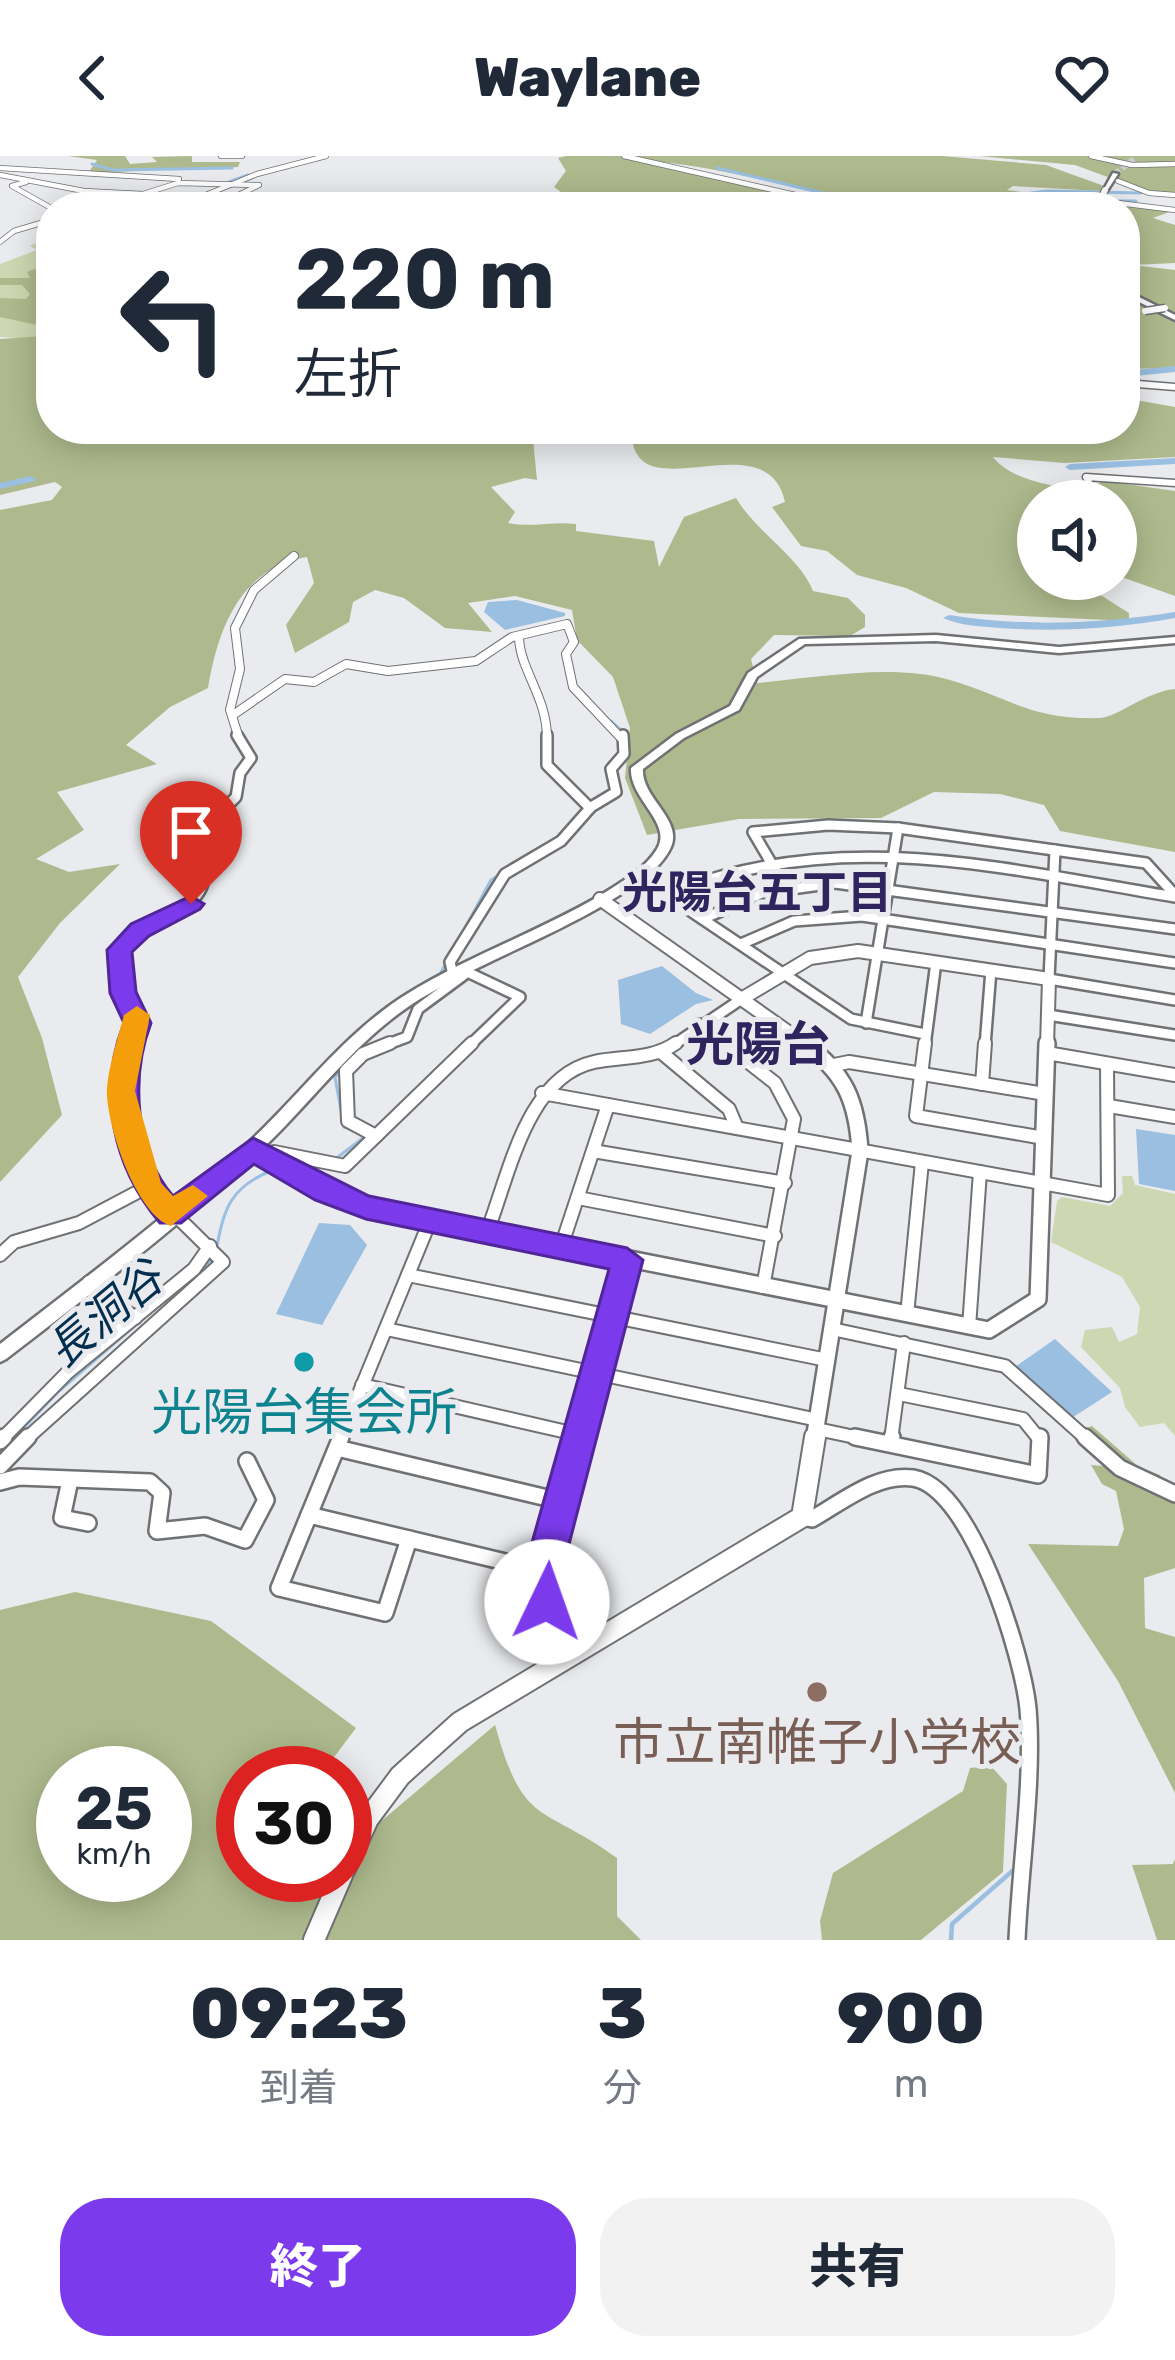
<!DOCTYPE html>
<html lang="ja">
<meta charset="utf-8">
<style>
:root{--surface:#fff;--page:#f2f2f3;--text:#1f2937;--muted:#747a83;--accent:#7c3aed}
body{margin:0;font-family:Rubik,"Noto Sans JP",sans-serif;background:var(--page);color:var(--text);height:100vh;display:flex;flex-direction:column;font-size:45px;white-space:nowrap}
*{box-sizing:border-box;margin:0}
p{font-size:39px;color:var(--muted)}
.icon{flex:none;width:66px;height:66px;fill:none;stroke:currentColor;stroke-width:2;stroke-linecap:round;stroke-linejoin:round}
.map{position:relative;height:1784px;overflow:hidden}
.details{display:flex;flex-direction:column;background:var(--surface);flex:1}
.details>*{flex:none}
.hud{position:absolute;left:36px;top:36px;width:1104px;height:252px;border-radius:48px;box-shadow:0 6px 30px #0003;background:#fff;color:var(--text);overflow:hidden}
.tools{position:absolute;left:1017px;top:324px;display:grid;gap:24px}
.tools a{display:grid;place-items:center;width:120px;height:120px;border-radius:50%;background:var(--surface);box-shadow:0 6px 30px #0003;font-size:60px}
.speed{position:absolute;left:36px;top:1590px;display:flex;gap:24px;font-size:60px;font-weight:700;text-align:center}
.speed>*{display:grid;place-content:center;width:156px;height:156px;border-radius:50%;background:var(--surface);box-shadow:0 6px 30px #0003;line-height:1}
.speed small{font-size:30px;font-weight:400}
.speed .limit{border:18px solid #d22;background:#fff;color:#111}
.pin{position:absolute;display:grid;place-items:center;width:102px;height:102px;color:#fff;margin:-123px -51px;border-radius:50% 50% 50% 0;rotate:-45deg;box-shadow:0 0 12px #0007}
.pin .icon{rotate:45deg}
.me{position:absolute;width:132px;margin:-66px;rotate:3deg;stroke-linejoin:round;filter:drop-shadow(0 0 9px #0008)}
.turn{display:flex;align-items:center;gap:42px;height:252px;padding:0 60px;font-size:54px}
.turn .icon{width:156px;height:156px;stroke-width:2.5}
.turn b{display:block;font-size:84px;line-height:102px}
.eta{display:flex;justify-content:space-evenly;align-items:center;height:204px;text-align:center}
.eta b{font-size:72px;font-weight:800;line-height:84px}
.action{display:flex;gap:24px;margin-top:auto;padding:24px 60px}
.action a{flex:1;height:138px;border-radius:48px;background:var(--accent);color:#fff;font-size:48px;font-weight:800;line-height:138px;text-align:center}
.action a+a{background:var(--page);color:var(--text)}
header{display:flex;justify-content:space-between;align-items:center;height:156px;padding:0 60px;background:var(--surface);font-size:54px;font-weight:800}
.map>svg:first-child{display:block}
.green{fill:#cdd8b2}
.forest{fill:#aeba8d;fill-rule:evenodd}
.water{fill:#9abfe1}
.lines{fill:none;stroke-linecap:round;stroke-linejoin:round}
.stream-far1{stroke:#9abfe1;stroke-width:3}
.stream{stroke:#9abfe1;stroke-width:4.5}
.river{fill:#9abfe1;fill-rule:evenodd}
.secondary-tunnel{stroke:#c9cbcd;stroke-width:6;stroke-dasharray:6 3;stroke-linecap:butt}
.minor-far5-casing{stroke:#6f7173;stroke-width:6}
.minor-far4-casing{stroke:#6f7173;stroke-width:9}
.minor-far3-casing{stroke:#6f7173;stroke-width:10}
.minor-far2-casing{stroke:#6f7173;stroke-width:14}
.minor-far1-casing{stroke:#6f7173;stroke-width:16}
.minor-casing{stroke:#6f7173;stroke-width:20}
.tertiary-far2-casing{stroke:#6f7173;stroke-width:16}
.tertiary-far1-casing{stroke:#6f7173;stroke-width:20}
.tertiary-casing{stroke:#6f7173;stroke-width:24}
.secondary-casing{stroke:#6f7173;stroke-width:5}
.minor-far5{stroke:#fff;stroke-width:4.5}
.minor-far4{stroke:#fff;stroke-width:6}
.minor-far3{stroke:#fff;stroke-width:8}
.minor-far2{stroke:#fff;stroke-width:9}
.minor-far1{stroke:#fff;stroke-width:12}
.minor{stroke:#fff;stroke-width:15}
.tertiary-far2{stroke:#fff;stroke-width:12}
.tertiary-far1{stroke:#fff;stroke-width:15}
.tertiary{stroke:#fff;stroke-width:20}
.secondary{fill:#fff;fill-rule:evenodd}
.minor-bridge-casing{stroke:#6f7173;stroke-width:9;stroke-linecap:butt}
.secondary-bridge-casing{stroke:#6f7173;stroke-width:8;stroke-linecap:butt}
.minor-bridge{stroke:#fff;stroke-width:6}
.secondary-bridge{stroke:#fff;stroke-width:6}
.route{fill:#7c3aed;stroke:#51269a;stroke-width:3}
.slow{fill:#f59e0b}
.culture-dot{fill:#0f9aa8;stroke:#e9ebee;stroke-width:4.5}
.education-dot{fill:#8d6e63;stroke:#e9ebee;stroke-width:4.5}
.labels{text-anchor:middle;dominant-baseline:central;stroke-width:10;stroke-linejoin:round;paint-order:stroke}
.neighbourhood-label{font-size:45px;font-weight:bold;fill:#30245e;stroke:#e9ebee}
.water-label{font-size:45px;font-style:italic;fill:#022f4f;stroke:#e9ebee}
.quarter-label{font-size:48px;font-weight:bold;fill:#30245e;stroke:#e9ebee}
.near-culture-label{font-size:51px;fill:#0d838f;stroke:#e9ebee}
.near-education-label{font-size:51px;fill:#785e54;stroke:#e9ebee}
</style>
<header><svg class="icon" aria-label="back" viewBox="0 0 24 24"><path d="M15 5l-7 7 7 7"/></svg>Waylane<svg class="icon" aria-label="heart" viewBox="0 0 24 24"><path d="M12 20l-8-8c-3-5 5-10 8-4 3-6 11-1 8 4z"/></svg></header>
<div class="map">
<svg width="1175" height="1784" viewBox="0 0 1175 1784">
<rect width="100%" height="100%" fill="#e9ebee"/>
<g class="green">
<path d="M 51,79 L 51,184 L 0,181 L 0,108 L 37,94 L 30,90 Z"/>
<path d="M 1122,1020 L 1132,1020 L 1135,1029 L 1175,1038 L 1175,1280 L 1164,1267 L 1140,1271 L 1125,1251 L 1120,1232 L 1081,1191 L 1085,1174 L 1112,1171 L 1119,1186 L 1137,1178 L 1140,1151 L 1122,1121 L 1051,1086 L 1057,1045 L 1062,1041 L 1110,1050 L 1123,1037 Z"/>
</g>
<g class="forest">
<path d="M 68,0 L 125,0 L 130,8 L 157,6 L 152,1 L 192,0 L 192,6 L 240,6 L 238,11 L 88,17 L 97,4 Z"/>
<path d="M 566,0 L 942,0 L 1046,9 L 1104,30 L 1101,35 L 1013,30 L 1007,34 L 1036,38 C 905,73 790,21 663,6 L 653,8 L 846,51 L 728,51 L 685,45 L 694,51 L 581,51 L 554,31 L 566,15 L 558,2 Z"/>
<path d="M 979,0 L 1175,0 L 1175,38 L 1148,36 L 1075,9 Z"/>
<path d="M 1094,46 L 1175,54 L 1153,62 L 1175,69 L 1175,107 L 1132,109 L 1175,114 L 1175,212 L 1125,213 L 1125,51 L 1046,51 Z"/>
<path d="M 51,107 L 51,172 L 0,161 L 0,142 L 26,143 L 30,138 L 22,129 L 0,129 L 0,122 L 30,122 L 27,116 Z"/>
<path d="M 45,180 L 51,182 L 51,273 L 474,273 L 533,283 L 537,324 L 525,322 L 491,331 L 515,356 L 508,367 C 532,372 552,365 576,368 L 576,375 L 654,385 L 659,411 L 684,361 L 736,342 C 756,376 800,401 813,435 L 848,442 L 865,459 L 865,471 L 850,480 L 774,479 L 751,503 L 757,527 C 817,522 892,507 950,524 C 1011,542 1030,564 1100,562 C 1118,561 1145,536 1175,533 L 1175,696 L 1060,675 L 1044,649 L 1000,638 L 934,636 L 881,662 L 739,663 L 647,679 L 625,622 L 630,572 L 613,521 L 577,484 L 572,454 L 515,440 L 468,447 L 492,476 L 445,472 L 404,442 L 375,434 L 353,446 L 349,466 L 295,497 L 286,469 L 314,427 L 307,401 C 241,411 218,472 208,532 L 170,551 L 126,589 L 157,608 L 57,636 L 84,674 L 36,703 L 69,716 L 120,708 L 60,767 L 18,821 L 42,882 L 62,959 L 0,1026 L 0,354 L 52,344 L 62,331 L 55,326 L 0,339 L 0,183 Z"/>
<path d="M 1125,242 L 1175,251 L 1175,301 L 1065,307 L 993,301 C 1013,327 1066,333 1097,335 L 1097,328 L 1105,325 L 1175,335 L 1175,440 L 1116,419 L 1116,345 L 1038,345 L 1038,396 L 1028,406 L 1038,409 L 1038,423 L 1075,423 L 1129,457 L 1129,465 L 959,457 L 906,432 L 857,419 L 827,395 L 801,390 L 772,351 L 785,346 C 767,264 641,354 632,283 L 649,273 L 1125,273 Z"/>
<path d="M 1092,1270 L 1139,1311 L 1160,1319 L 1156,1328 L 1128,1315 L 1122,1322 L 1175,1347 L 1175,1412 L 1144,1422 L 1145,1472 L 1175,1481 L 1175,1637 L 1118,1525 L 1028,1388 L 1118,1390 L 1124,1373 L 1116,1335 L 1102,1328 L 1091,1309 L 1104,1310 L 1113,1303 L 1084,1273 Z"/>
<path d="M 75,1436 L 211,1465 L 356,1572 L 322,1617 L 243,1617 L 243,1719 L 345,1719 L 347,1694 L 495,1569 C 524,1673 541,1647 617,1702 L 617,1760 L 641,1784 L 0,1784 L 0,1454 ZM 63,1617 L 165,1617 L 165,1719 L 63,1719 Z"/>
<path d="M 991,1610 L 1007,1628 L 1003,1716 L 921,1784 L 822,1784 L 820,1765 L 833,1717 L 963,1635 L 970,1612 Z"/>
<path d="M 1175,1703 L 1175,1784 L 1157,1784 L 1132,1709 L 1173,1708 Z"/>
</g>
<g class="water">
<path d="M 517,444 L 565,457 L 565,460 L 505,474 L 484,456 L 488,446 Z"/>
<path d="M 662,810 L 696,837 L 713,844 L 696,848 L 650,878 L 621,868 L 618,824 Z"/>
<path d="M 1136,973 L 1175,979 L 1175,1035 L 1139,1028 Z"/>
<path d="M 319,1067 L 350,1069 L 367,1089 L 322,1169 L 276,1158 Z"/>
<path d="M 1055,1183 L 1112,1236 L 1067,1265 L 1015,1211 Z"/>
</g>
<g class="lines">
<g class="stream-far1">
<path d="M 92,8 L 113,14 L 232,12"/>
<path d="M 717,12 L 882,51"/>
<path d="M 229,26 L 248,19"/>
<path d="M 1079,45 L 1136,45"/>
<path d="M 687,46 L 724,51"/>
<path d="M 935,51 L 1046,35 L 1141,37"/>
<path d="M 578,532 L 603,559"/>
<path d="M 611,565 L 621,574"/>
<path d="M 609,609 L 611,634"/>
<path d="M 439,820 L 491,724 L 546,689"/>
<path d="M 340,915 L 335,921 L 344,971 L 353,974"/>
<path d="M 338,1001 L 363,982"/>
<path d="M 300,1012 L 326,1011"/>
<path d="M 216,1095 C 224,1052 230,1031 273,1014"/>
<path d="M 12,1284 L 59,1235 L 211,1104"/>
</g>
<g class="stream">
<path d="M 0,1296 L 15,1281"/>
<path d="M 951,1784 L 952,1768 L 1017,1711"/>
</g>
<g class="river">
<path d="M 1175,210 L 1175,216 L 1125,221 L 1125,215 Z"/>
<path d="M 1175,302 L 1175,308 L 1070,314 L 1065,311 L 1070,308 Z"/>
<path d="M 31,320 L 36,323 L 35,325 L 0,333 L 0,327 Z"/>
<path d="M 1175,456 L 1175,462 C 1113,473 1051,477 988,471 C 973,470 956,468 943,462 L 949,459 C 1025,471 1099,468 1175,456 Z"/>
</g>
<path class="secondary-tunnel" d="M 1115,18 L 1135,2"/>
<defs>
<g id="minor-far5">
<path d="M 221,0 L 242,0"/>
<path d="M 624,0 L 848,51"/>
<path d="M 1091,0 L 1132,9 L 1175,8"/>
<path d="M 0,12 L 179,23"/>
<path d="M 0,19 L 84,35 L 143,38 L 178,27 L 259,29"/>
<path d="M 1118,25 L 1149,37 L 1175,39"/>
<path d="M 26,26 L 12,30 L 51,52"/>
<path d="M 121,51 L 191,45 L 257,18 L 326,0"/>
<path d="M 214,51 L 257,30"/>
<path d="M 1039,51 L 1102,45 L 1175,54"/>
<path d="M 0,86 L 14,75 L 51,64"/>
</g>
<g id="minor-far4">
<path d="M 1125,227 L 1175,231"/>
<path d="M 1092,332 L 1086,321 L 1175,327"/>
</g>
<g id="minor-far3">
<path d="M 519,480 C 519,513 547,540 547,582"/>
<path d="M 233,559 L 285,523 L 314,526 L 346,508 L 388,515 L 476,505 L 512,481 L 567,468 L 574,486 L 566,498 L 573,531 L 621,582"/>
<path d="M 239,582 L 230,554 L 240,513 L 235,472 L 254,434 L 294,400"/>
</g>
<g id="minor-far2">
<path d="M 547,579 L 547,609 L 590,652"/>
<path d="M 1055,694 L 1049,823 L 1175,844"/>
<path d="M 786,732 L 753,676 L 828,669 L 898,672 L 1146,707 L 1175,739"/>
<path d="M 703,763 L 762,737 L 835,727 L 1175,773"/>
<path d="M 741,788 L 794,765 L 862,760 L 1175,807"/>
<path d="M 463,814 L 520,841 L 469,890"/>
<path d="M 453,819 L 450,806 L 505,718 L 561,685 L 591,651 L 616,636 L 611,613 L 624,598 L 623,579"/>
<path d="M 1048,859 L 1175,879"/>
<path d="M 866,867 L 898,672"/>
<path d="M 699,868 L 728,890"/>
<path d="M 925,878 L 851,863 L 677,746 L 678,734 C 845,671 1005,713 1175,741"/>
<path d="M 129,890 L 138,867 L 123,837 L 119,794 C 164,746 225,763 199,678 L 236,641 L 240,617 L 251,602 L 237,579"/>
<path d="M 383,890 L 407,881 L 418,853 L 464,819"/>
<path d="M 672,890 L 743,842"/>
<path d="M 925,890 L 936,806"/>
<path d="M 985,890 L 991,814"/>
</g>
<g id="minor-far1">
<path d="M 724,887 L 775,927 L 794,963 L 763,1131"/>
<path d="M 925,887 L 916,960 L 1044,982"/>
<path d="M 662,897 L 729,953 L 737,972"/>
<path d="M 1047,897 L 1175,919"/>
<path d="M 834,909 L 849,906 L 1045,938"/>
<path d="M 982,928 L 985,887"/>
<path d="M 542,937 L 1108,1039 L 1107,908"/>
<path d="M 1109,950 L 1175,961"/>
<path d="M 376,980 L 348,965 L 346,915 L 363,898 L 390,887"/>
<path d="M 593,995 L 785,1027"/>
<path d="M 268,1002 L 274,996 L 345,1010 L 472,887"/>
<path d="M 578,1042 L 775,1080"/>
<path d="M 487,1076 C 509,1020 526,921 594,906 C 622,900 652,904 676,887"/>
<path d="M 561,1091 L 608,949"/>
<path d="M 0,1099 L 14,1086 L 79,1067 L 147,1031"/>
<path d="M 408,1119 L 827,1204"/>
<path d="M 89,1126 L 135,1162"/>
<path d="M 907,1159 L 922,1006"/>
<path d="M 969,1171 L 980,1016"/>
<path d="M 386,1173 L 818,1264"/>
<path d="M 832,1173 L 1005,1210 L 1088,1284"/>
<path d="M 362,1229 L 580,1279"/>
<path d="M 899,1238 L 1023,1263 L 1040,1284"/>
<path d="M 817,1273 L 869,1284"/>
<path d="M 1,1284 L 68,1216 L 194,1113 L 210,1090"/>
<path d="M 25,1284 L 223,1106 L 147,1031 L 120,935 L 130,887"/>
<path d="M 340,1284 L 430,1065"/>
<path d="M 578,1284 L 627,1104"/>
<path d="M 891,1284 L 904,1187"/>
</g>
<g id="minor">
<path d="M 341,1281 L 279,1432 L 385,1457 L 409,1383"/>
<path d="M 855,1281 L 1038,1319 L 1040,1281"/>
<path d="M 1085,1281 L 1120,1312 L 1175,1338"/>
<path d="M 0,1285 L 4,1281"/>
<path d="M 891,1287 L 892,1281"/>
<path d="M 337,1292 L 560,1345"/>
<path d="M 0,1310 L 28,1281"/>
<path d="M 70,1324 L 62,1362 L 88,1367"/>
<path d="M 0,1326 L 19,1321 L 150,1326 L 162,1337 L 157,1375 L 205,1370 L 245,1384 L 266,1344 L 247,1305"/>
<path d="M 309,1359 L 543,1415"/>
<path d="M 802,1361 L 812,1363 C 842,1346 877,1317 913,1322 C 972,1331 1023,1501 1028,1553 C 1034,1622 1020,1713 1017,1784"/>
<path d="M 575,1499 L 547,1446 L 543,1415 L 579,1281"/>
</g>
<g id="tertiary-far2">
<path d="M 600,743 L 808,890"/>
<path d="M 743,842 L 810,802 L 858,795 L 1049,823 L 1047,890"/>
</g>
<g id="tertiary-far1">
<path d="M 804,887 C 845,917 857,945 860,995 L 814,1284"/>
<path d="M 253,993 L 326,1036 L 366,1051 L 989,1174 L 1038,1143 L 1047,887"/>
</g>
<g id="tertiary">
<path d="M 345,1713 L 368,1663 L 400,1620 L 460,1566 L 802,1361 L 815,1281"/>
<path d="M 314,1784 L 342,1719"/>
</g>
<g id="secondary">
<path d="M 1113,17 L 1118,18 L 1107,35 L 1103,35 Z"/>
<path d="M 1125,134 L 1175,159 L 1175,164 L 1125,139 Z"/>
<path d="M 936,479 L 1059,491 L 1175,481 L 1175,487 L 1059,497 L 936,485 L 805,488 L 757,521 L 739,554 L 684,582 L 643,613 C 641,643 687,665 669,695 C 656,718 629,733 607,747 C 547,783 479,807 420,843 C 357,882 314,944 261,994 C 181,1069 93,1136 6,1203 L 0,1206 L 0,1188 C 84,1123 169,1059 248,987 C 301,938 344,877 407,838 C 468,800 538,776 601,739 C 620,727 645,713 657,693 C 673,667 629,643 631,612 L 676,578 L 730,550 L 748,517 L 799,483 Z"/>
</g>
</defs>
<use href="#minor-far5" class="minor-far5-casing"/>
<use href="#minor-far4" class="minor-far4-casing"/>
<use href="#minor-far3" class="minor-far3-casing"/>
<use href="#minor-far2" class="minor-far2-casing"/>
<use href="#minor-far1" class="minor-far1-casing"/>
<use href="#minor" class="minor-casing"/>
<use href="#tertiary-far2" class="tertiary-far2-casing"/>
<use href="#tertiary-far1" class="tertiary-far1-casing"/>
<use href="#tertiary" class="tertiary-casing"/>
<use href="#secondary" class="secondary-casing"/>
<use href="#minor-far5" class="minor-far5"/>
<use href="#minor-far4" class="minor-far4"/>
<use href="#minor-far3" class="minor-far3"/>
<use href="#minor-far2" class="minor-far2"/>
<use href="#minor-far1" class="minor-far1"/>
<use href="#minor" class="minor"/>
<use href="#tertiary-far2" class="tertiary-far2"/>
<use href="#tertiary-far1" class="tertiary-far1"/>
<use href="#tertiary" class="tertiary"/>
<use href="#secondary" class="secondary"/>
<defs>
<path id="minor-bridge" d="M 1145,155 L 1165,152"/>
<path id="secondary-bridge" d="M 1098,50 L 1105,34"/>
</defs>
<use href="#minor-bridge" class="minor-bridge-casing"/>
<use href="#secondary-bridge" class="secondary-bridge-casing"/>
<use href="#minor-bridge" class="minor-bridge"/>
<use href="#secondary-bridge" class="secondary-bridge"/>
</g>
<path class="route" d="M 191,740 L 204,748 L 200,753 L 149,780 L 132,796 L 136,836 L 151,867 C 131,919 134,995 173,1040 L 253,982 L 369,1040 L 627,1092 L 643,1104 L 562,1415 L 566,1446 L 560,1459 L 547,1465 L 533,1459 L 524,1415 L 609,1113 L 366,1063 L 315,1044 L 254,1008 L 181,1067 L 160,1067 C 112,1010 97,935 124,867 L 110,837 L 107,794 L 131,768 Z"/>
<path class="slow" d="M 137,850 L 150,859 L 135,935 L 161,1027 L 173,1040 L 193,1029 L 208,1040 L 171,1070 C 136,1059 105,966 107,932 C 109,908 118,882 124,859 Z"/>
<circle class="culture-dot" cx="304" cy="1206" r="12"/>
<circle class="education-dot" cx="817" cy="1536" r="12"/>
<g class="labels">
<g class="neighbourhood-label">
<text x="757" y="736">光陽台五丁目</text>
</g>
<g class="water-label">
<text transform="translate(105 1158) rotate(-40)">長洞谷</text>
</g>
<g class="quarter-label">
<text x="758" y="888">光陽台</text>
</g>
<g class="near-culture-label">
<text x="304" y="1256">光陽台集会所</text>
</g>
<g class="near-education-label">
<text x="817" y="1586">市立南帷子小学校</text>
</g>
</g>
</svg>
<div class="tools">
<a><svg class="icon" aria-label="sound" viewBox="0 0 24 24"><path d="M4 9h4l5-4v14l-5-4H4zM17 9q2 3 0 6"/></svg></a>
</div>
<div class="speed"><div>25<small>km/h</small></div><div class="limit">30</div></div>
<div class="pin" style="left:191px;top:748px;background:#d93025"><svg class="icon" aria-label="arrive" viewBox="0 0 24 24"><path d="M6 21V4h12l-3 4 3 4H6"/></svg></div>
<svg class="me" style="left:547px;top:1446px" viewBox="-20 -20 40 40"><circle r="19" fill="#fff"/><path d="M0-13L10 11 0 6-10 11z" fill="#7c3aed"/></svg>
<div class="hud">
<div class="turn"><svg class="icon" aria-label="left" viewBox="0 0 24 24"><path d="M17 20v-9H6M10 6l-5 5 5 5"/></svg><div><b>220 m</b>左折</div></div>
</div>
</div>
<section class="details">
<div class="eta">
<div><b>09:23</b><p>到着</p></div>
<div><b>3</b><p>分</p></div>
<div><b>900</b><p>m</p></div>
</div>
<div class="action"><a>終了</a><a>共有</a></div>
</section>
